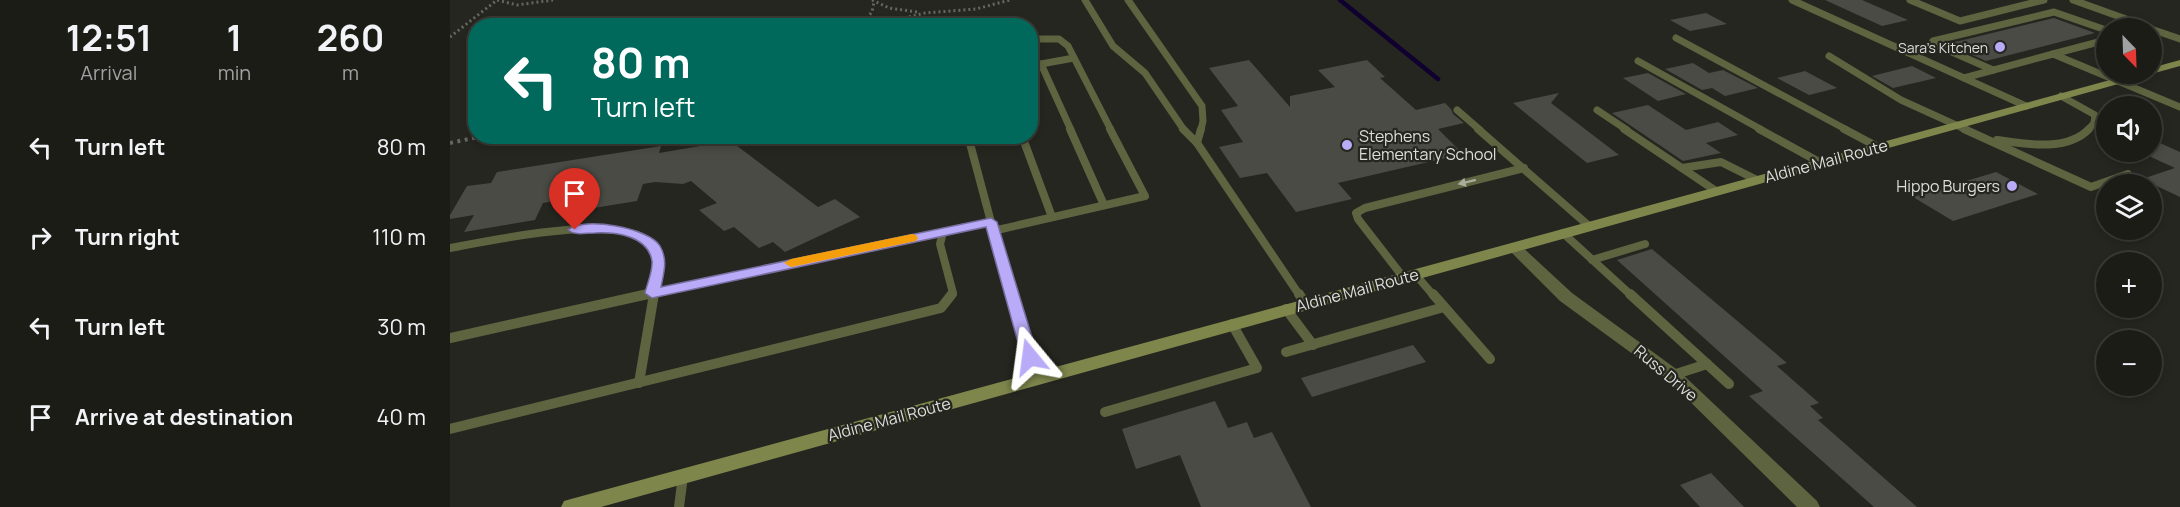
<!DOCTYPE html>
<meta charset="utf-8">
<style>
:root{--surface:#1c1c17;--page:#252520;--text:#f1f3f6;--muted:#a0a1a1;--line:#3a3a36}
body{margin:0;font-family:Manrope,sans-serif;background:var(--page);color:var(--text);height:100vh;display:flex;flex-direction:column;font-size:22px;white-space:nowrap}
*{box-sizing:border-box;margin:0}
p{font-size:20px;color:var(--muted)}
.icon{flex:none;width:33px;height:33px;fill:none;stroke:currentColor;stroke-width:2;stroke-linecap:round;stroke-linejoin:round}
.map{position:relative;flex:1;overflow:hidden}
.sheet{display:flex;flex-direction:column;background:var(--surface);width:450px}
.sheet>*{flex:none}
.guide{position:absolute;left:18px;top:18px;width:570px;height:126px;border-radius:24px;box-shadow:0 3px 9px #0003,0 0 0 2px var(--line);background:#00695c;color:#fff;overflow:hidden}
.needle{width:39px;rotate:157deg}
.fabs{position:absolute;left:1646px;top:18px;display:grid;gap:12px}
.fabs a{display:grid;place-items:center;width:66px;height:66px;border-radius:50%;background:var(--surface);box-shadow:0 3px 9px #0003,0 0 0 2px var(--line);font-size:30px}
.pin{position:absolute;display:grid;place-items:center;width:51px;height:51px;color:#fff;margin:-62px -26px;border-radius:50% 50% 50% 0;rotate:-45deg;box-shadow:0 0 6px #0007}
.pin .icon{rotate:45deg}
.me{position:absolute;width:66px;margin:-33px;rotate:344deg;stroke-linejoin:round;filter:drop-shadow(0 0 4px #0008)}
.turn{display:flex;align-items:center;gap:21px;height:126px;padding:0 24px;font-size:27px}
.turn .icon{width:78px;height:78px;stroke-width:2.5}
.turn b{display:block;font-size:42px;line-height:51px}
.eta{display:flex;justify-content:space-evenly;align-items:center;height:102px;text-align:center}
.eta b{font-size:36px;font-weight:700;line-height:42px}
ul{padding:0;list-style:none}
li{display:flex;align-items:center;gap:18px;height:90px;padding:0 24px}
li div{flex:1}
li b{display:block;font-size:22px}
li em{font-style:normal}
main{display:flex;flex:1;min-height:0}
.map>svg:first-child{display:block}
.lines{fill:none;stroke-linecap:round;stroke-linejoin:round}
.stream{stroke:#10002f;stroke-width:4.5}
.building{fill:#494b44}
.path-far1{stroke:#666761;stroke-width:3;stroke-dasharray:2 3;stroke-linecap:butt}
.path{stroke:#666761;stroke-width:4;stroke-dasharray:3 4.5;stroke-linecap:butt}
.service-far2{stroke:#5e6340;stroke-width:7}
.service-far1{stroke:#5e6340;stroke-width:8}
.service{stroke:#5e6340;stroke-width:10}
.minor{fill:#5e6340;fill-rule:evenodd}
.secondary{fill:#7e864c;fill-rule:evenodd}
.oneway{fill:#aaad9c}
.route{fill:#b9abf7;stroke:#786fa1;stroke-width:1.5}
.slow{fill:#f59e0b}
.poi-dot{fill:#b9abf7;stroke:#25261f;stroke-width:2}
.labels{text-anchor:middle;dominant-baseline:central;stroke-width:4.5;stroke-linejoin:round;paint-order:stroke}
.far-poi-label{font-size:14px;fill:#dddeda;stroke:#25261f;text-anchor:end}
.poi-label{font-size:16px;fill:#dddeda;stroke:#25261f;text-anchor:start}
.street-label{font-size:16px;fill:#dddeda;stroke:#25261f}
</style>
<main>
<section class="sheet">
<div class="eta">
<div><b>12:51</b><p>Arrival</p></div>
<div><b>1</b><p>min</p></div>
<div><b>260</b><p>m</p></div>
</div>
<ul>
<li><svg class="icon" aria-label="left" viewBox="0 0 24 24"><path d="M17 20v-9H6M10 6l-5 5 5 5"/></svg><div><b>Turn left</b></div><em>80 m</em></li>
<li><svg class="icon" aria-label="right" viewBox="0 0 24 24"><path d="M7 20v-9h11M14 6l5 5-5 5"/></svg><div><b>Turn right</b></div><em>110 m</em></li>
<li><svg class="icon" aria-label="left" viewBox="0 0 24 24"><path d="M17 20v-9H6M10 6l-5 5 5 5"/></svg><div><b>Turn left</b></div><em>30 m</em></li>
<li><svg class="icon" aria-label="arrive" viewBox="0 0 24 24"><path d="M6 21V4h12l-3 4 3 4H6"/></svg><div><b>Arrive at destination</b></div><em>40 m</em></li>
</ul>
</section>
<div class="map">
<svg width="1730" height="507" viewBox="0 0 1730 507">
<rect width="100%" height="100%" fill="#25261f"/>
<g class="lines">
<path class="stream" d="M 890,0 L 988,79"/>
</g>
<g class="building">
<path d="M 1375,0 L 1412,0 L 1458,20 L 1432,26 Z"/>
<path d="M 1256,13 L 1277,24 L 1240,31 L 1220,20 Z"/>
<path d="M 1604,18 L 1645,33 L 1536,61 L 1497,44 Z"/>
<path d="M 799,60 L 840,107 L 840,96 L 885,87 L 868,70 L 917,60 L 935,77 L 930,78 L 966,110 L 995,103 L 1001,109 L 1003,114 L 1014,123 L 988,129 L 1013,154 L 888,183 L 902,199 L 846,212 L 817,173 L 790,178 L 769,147 L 793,142 L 771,110 L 788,106 L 759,68 Z"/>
<path d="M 1243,63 L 1259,73 L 1273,70 L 1308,88 L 1275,96 L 1262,88 L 1252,90 L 1215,69 Z"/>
<path d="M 1462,66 L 1486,78 L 1443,88 L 1422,76 Z"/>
<path d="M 1355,71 L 1387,88 L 1359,95 L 1327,78 Z"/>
<path d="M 1198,73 L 1236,94 L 1208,101 L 1173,78 Z"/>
<path d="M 1109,93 L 1101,103 L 1169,155 L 1137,163 L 1063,103 Z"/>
<path d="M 1198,105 L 1236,130 L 1268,122 L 1288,135 L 1256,143 L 1271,153 L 1233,161 L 1162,113 Z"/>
<path d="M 263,136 L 274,136 L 368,207 L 385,199 L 410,217 L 335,252 L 323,242 L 309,248 L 284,227 L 274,231 L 249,210 L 267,203 L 241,181 L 233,184 L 205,182 L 193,184 L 187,201 L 125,211 L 132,196 L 93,203 L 85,220 L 14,232 L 24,215 L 0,219 L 0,215 L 17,186 L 41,183 L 47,172 L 211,146 L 209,153 L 250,146 Z"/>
<path d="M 1701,139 L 1730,152 L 1730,197 L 1692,179 L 1725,168 L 1701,157 Z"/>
<path d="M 1546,172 L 1588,194 L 1503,221 L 1463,197 Z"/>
<path d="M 1202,249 L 1337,363 L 1327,366 L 1369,403 L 1360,406 L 1373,418 L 1368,420 L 1467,507 L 1424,507 L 1299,396 L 1313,391 L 1167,260 Z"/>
<path d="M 963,345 L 976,362 L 862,397 L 851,378 Z"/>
<path d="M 765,401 L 778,428 L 797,422 L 804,438 L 822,432 L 861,507 L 751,507 L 730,455 L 686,469 L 672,429 Z"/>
<path d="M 1261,473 L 1294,507 L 1250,507 L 1230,485 Z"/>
</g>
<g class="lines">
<g class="path-far1">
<path d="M 422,0 L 439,8 L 467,12"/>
<path d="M 410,26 L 422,12 L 424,2"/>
<path d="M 420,26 L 475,13 L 526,9 L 560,0"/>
<path d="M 0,37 L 47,0 L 67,5 L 103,0"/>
</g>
<path class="path" d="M 0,143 L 33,136"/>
<g class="service-far2">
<path d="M 635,0 L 663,46 L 695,73 L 734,130"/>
<path d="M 678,0 L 752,106 L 753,121 L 751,130"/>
<path d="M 1342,0 L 1514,78"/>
<path d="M 1460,0 L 1510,21 L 1594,0"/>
<path d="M 1623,0 L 1701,28"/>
<path d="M 1701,29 L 1730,39"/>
<path d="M 1226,38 L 1397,130"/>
<path d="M 580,39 L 609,39 L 618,46 L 661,130"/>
<path d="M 1603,54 L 1656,40"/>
<path d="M 1379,56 L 1451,100 L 1517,130"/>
<path d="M 1188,61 L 1312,130"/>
<path d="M 591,64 L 621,130"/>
<path d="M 580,66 L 624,58"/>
<path d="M 1543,70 L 1486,45 L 1483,41 L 1604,12 L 1656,30"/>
<path d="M 1611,96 L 1645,115 L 1644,123 L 1638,130"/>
<path d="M 1576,106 L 1514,78 L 1603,54 L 1730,107"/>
<path d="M 1007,110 L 1030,130"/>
<path d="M 1147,110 L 1177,130"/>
</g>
<g class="service-far1">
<path d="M 620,129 L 654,205"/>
<path d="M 733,129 L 747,143 L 751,129"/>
<path d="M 1028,129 L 1139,226"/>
<path d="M 1174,129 L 1266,191"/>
<path d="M 1309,129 L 1371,163"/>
<path d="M 1394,129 L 1428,147"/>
<path d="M 1514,129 L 1641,187 L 1678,174"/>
<path d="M 518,136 L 541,222"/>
<path d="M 572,136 L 602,217"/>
<path d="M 1547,140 C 1575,144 1617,152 1639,129"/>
<path d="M 747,143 L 850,296"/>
<path d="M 1232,168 L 1271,162 L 1307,180"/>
<path d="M 543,231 L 695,196 L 660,129"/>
<path d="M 493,232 L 490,244 L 503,293 L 501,296"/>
<path d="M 1113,233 L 1182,296"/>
<path d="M 0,248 C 39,241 178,210 203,246 C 213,260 206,281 204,296"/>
<path d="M 1142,260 L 1195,244"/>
<path d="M 965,274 L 984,296"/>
<path d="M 953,277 L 908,219 L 906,213 L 915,208 L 1074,168"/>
<path d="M 192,296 L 541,222 L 562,296"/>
</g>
<g class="service">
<path d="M 562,294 L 586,378"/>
<path d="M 849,294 L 855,303"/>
<path d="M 983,294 L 1040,359"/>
<path d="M 1180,294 L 1279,384"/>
<path d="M 836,309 L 863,345"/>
<path d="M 0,338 L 198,294"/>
<path d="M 836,352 L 994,307"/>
<path d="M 1223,375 L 1257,364"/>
<path d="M 189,383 L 204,294"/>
<path d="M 655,412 L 807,368 L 782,324"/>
<path d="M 0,429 L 491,308 L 502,294"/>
<path d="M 229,507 L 233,476"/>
</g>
<path class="minor" d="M 1064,243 L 1069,244 L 1122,293 L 1229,371 L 1367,501 L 1370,507 L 1347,507 L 1217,379 L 1110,301 L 1059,250 L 1057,247 Z"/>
<path class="secondary" d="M 1730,60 L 1730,66 L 1701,74 L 1698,74 L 1697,76 L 151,507 L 111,507 L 114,501 L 121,499 L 1682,74 L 1701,74 L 1701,68 Z"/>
</g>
<defs><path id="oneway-solid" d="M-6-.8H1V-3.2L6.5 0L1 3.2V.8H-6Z" transform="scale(1.5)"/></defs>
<use class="oneway" href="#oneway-solid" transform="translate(1017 182) rotate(166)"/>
<path class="route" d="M 541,218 L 547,222 L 588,357 L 586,361 L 575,361 L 572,357 L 536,227 L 202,298 L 195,293 C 197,284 203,271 202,261 C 198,236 167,232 145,233 C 136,233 125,236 118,230 C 133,216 200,228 210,246 C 218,260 214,272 211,287 Z"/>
<path class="slow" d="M 462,234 L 466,235 L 468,238 L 466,241 L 341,267 L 334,263 L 341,259 Z"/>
<g class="poi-dot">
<circle cx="1550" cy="47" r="6"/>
<circle cx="897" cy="145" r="6"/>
<circle cx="1562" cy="186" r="6"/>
</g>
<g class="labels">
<g class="far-poi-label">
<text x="1538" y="47">Sara's Kitchen</text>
</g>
<g class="poi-label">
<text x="909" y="136">Stephens<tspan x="909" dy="18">Elementary School</tspan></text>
<text x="1550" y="186" text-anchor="end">Hippo Burgers</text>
</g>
<g class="street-label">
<text transform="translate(1376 161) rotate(-15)">Aldine Mail Route</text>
<text transform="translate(907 290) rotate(-15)">Aldine Mail Route</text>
<text transform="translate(1216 373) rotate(40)">Russ Drive</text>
<text transform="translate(439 419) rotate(-15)">Aldine Mail Route</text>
</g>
</g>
</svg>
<div class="fabs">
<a><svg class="needle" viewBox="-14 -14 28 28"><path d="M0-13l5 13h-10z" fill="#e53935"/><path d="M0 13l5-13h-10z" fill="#a0a1a1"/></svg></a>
<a><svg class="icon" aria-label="sound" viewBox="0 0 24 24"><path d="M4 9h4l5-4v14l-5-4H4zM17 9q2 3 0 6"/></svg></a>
<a><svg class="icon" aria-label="layers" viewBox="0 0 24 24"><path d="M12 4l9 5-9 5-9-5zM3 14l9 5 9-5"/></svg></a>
<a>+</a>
<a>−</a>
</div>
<div class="pin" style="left:125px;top:230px;background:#d93025"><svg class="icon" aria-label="arrive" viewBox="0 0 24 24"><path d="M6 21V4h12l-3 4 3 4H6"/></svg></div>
<svg class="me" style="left:580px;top:357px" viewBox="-20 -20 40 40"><path d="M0-17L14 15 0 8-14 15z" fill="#b9abf7" stroke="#fff" stroke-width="4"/></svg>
<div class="guide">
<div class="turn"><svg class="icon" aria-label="left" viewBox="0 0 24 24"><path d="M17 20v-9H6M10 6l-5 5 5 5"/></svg><div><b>80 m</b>Turn left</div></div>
</div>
</div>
</main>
